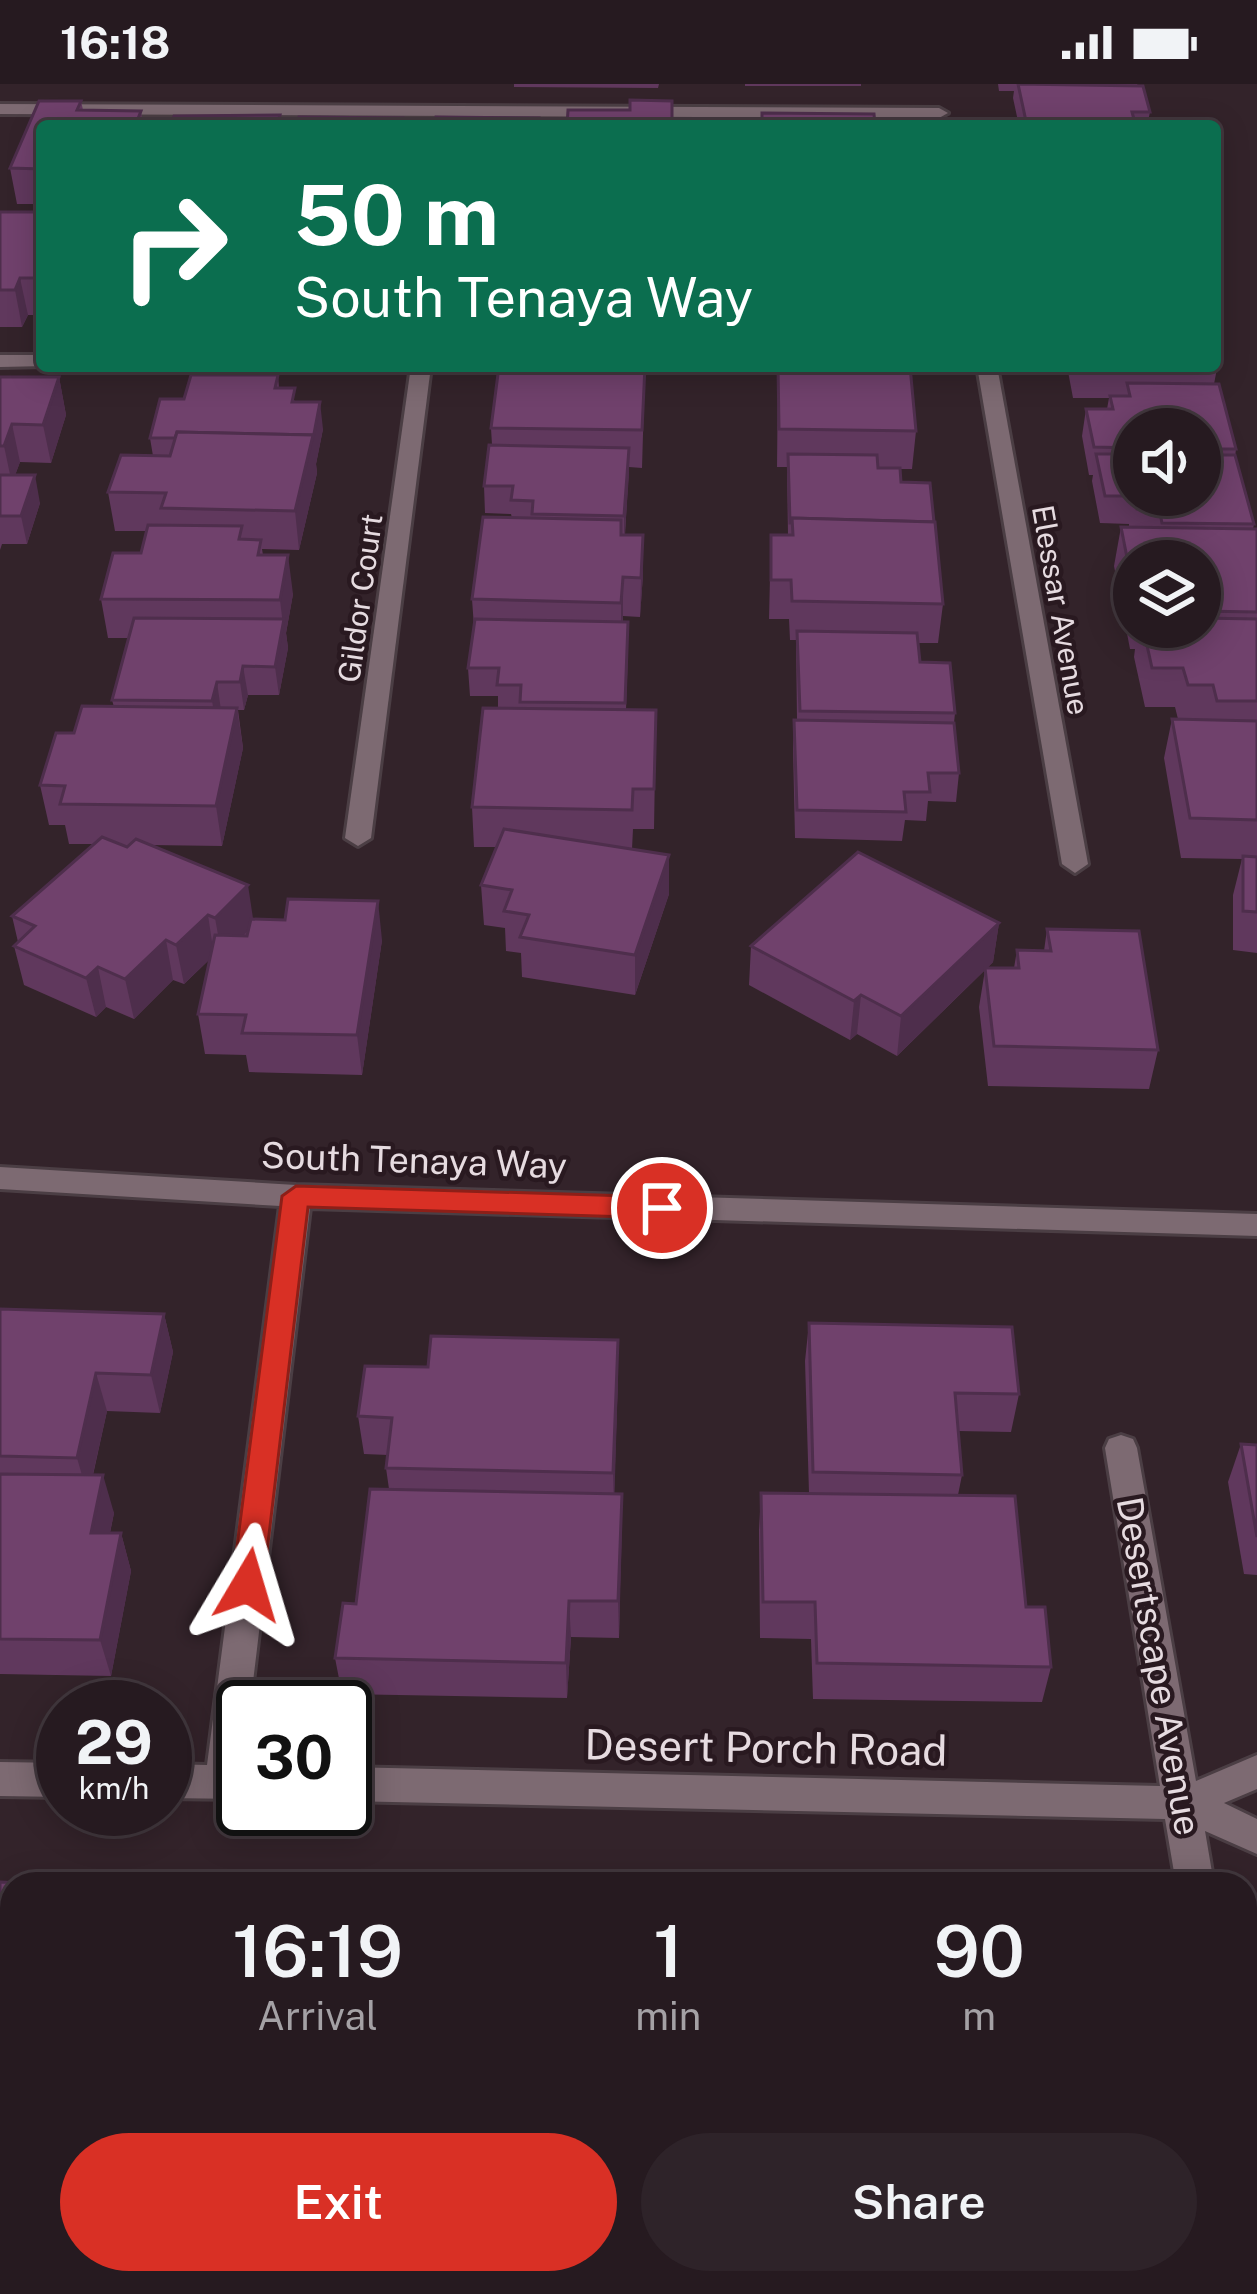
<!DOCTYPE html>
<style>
:root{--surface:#261a20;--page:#2e2329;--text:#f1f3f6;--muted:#a4a1a5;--line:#42383e;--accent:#d93025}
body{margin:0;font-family:"Public Sans",sans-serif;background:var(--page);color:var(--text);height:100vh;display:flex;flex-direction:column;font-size:45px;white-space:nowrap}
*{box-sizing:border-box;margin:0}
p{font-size:39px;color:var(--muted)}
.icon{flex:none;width:66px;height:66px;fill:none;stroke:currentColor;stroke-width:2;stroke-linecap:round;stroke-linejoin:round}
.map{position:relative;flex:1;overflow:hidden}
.sheet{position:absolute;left:0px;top:1788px;width:1257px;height:423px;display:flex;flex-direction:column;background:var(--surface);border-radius:36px 36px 0 0;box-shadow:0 6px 30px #0003,0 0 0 3px var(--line)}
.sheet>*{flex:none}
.guide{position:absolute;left:36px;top:36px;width:1185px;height:252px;border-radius:12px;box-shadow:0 6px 30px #0003,0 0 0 3px var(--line);background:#0b6e4f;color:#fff;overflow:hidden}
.fabs{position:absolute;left:1113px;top:324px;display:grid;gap:24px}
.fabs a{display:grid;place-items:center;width:108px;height:108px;border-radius:50%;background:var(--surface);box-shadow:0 6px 30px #0003,0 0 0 3px var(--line);font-size:60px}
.speed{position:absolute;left:36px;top:1596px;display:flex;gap:24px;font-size:60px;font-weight:700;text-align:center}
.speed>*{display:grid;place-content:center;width:156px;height:156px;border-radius:50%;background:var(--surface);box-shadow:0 6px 30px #0003,0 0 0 3px var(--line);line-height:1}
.speed small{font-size:30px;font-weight:400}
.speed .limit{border:6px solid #111;border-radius:18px;background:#fff;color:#111}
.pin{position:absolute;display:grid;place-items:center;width:102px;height:102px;color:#fff;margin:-51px;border:6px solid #fff;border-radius:50%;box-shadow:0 3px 12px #0007}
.me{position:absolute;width:132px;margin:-66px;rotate:7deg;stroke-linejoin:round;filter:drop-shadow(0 0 9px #0008)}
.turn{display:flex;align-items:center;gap:42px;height:252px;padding:0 60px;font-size:54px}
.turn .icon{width:156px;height:156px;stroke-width:2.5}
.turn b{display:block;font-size:84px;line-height:102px}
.eta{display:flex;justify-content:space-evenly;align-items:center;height:204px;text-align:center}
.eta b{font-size:72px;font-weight:600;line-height:84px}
.action{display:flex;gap:24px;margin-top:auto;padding:24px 60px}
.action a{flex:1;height:138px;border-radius:72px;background:var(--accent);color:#fff;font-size:48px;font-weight:600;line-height:138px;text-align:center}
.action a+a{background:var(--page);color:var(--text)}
.status{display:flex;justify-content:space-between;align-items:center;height:84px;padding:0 60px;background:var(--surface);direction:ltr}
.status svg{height:33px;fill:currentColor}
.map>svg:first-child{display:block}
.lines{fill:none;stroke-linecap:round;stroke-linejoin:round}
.street-casing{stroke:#4b3e44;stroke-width:6}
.street{fill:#7d6a72;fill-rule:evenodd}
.wall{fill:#60385d;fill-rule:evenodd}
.shaded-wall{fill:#4e2e4c}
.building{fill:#70416c;stroke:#4e2e4c;stroke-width:3}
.route{fill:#d93025;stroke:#8d1f18;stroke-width:3}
.labels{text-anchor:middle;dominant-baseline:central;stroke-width:9;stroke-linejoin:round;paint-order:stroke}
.far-street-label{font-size:30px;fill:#e6dbe0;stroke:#291920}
.street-label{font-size:36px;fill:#e6dbe0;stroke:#291920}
.near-street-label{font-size:42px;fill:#e6dbe0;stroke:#291920}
</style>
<div class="status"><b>16:18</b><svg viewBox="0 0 49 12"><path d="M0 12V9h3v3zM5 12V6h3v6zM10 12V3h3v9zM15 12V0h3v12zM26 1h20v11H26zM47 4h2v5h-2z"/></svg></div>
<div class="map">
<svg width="1257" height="2210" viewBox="0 0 1257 2210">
<rect width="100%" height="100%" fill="#33232a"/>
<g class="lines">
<defs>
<g id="street">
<path d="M 0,20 L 939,24 L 948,29 L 939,34 L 0,30 Z"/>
<path d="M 0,271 L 42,271 L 42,282 L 47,282 L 0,283 Z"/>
<path d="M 411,282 L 431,282 L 371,754 L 358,762 L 345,754 Z"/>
<path d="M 977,282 L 997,282 L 1088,780 L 1075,789 L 1062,780 Z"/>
<path d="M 0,1083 L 296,1101 L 1257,1130 L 1257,1152 L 310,1124 L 250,1623 L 243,1623 L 243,1715 L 165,1714 L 165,1680 L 207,1681 L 280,1122 L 0,1105 Z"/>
<path d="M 1121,1351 L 1133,1355 L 1137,1364 L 1196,1697 L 1257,1671 L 1257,1705 L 1224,1719 L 1257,1735 L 1257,1770 L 1205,1747 L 1214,1800 L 1176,1800 L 1165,1735 L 345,1717 L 345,1683 L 1160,1702 L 1105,1364 L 1109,1355 Z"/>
<path d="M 0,1678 L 63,1679 L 63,1713 L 0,1712 Z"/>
<path d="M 1245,2101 L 1257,2106 L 1257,2210 L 1240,2210 L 1236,2199 L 1245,2199 Z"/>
</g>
</defs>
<use href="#street" class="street-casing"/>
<use href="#street" class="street"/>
</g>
<g class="wall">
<path d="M 514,0 L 659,0 L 658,4 L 514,3 Z"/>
<rect x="745" y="0" width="116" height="2"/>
<path d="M 998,0 L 1137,0 L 1150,28 L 1147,42 L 1019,42 L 1013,14 L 1014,7 L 999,7 Z"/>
<path d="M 39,17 L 81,17 L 83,26 L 141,27 L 143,42 L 42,42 L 42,120 L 17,120 L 10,84 Z"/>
<path d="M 0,128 L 42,128 L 42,231 L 28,231 L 22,243 L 0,243 Z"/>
<path d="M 1215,242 L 1221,264 L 1214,300 L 1236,365 L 1235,373 L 1254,440 L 1253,445 L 1257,445 L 1257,869 L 1233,866 L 1233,811 L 1242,775 L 1181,774 L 1164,674 L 1172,635 L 1178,635 L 1175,623 L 1145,623 L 1134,573 L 1135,565 L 1130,565 L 1114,482 L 1121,443 L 1129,443 L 1129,440 L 1100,439 L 1092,397 L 1093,391 L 1089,391 L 1082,352 L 1086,325 L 1107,325 L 1109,314 L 1073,314 L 1067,282 L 1215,282 ZM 1134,345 L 1200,345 L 1200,411 L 1134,411 ZM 1134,477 L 1200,477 L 1200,543 L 1134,543 Z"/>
<path d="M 645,282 L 642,384 L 629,383 L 625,451 L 643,490 L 640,533 L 623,532 L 623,538 L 628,566 L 626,626 L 656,626 L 654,745 L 633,745 L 632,765 L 669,771 L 669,810 L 635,911 L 522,893 L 521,869 L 506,867 L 505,844 L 484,841 L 481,801 L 497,763 L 474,763 L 472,723 L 498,624 L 498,612 L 470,612 L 468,584 L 474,543 L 472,515 L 512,434 L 511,430 L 485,429 L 484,402 L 492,361 L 491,344 Z"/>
<path d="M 778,282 L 916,347 L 912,385 L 900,385 L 901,398 L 943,520 L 938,559 L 918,559 L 920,578 L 955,629 L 954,639 L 959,689 L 956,718 L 928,717 L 926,737 L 905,736 L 902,757 L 795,754 L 793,664 L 794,636 L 797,636 L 796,556 L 790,556 L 789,535 L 769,535 L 771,451 L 788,451 L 787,383 L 777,383 Z"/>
<path d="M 278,291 L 279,304 L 296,318 L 323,345 L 316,380 L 317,389 L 299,466 L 262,465 L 263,471 L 293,510 L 286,549 L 288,564 L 279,611 L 248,611 L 244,626 L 238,626 L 243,664 L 222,762 L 150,761 L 253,835 L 382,856 L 362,991 L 249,988 L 246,971 L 205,970 L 198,930 L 210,875 L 184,900 L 173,896 L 134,935 L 106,923 L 96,933 L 24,901 L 14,862 L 18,858 L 12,832 L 94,760 L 69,760 L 65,741 L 49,741 L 40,701 L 74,649 L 114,623 L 112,616 L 128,554 L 108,554 L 101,515 L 141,469 L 147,447 L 115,447 L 108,408 L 153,372 L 150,354 L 184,315 Z"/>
<path d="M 0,293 L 59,293 L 66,331 L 51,379 L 20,378 L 15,391 L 40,419 L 27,460 L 2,460 L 0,466 Z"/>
<path d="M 999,839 L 993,878 L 987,884 L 1014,884 L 1017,866 L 1044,867 L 1047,845 L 1158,966 L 1149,1005 L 988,1002 L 979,923 L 985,886 L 897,972 L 857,950 L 850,956 L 749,901 L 751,862 Z"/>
<path d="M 0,1225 L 164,1230 L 173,1268 L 160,1329 L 107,1327 L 93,1391 L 114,1429 L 110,1449 L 121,1449 L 131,1487 L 111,1592 L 0,1590 Z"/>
<path d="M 809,1239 L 1019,1310 L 1011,1348 L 958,1347 L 962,1391 L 958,1411 L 1026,1523 L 1051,1583 L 1042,1618 L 813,1615 L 811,1555 L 760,1554 L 759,1446 L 761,1409 L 809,1409 L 805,1277 Z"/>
<path d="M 618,1294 L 614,1410 L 622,1410 L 619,1554 L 571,1553 L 567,1614 L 342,1610 L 335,1574 L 356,1520 L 389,1405 L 386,1384 L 388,1371 L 364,1370 L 358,1332 Z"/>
<path d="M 1241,1360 L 1257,1361 L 1257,1491 L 1244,1490 L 1228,1398 Z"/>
<path d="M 0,1798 L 12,1800 L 12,2077 L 0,2077 Z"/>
<path d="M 853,2199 L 1119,2199 L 1114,2210 L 853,2210 Z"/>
</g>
<g class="shaded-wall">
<path d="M 20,194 L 28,231 L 22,243 L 15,206 Z"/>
<path d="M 59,293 L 66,331 L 51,379 L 43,341 Z"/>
<path d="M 320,318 L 323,345 L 316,380 L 317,389 L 299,466 L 295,427 Z"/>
<path d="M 12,340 L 20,378 L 12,400 L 4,362 Z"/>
<path d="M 629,364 L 629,391 L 624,460 L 624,432 Z"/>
<path d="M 35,391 L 40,419 L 27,460 L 21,432 Z"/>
<path d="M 643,451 L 643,490 L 640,533 L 641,494 Z"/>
<path d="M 288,471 L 293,510 L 286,549 L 288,564 L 279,611 L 275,583 L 283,541 L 280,516 Z"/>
<path d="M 623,493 L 623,532 L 621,558 L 621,519 Z"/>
<path d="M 243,582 L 248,611 L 244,626 L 240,598 Z"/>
<path d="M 217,598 L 221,626 L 217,645 L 212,617 Z"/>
<path d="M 237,624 L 243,664 L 222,762 L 216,722 Z"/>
<path d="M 669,771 L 669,810 L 635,911 L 635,871 Z"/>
<path d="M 248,801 L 254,841 L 222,873 L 215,834 Z"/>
<path d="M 378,817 L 382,856 L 362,991 L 357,951 Z"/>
<path d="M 208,831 L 214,871 L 184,900 L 176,861 Z"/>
<path d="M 999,839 L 993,878 L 897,972 L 901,932 Z"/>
<path d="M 166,856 L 173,896 L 134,935 L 125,895 Z"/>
<path d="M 98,883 L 106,923 L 96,933 L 86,894 Z"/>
<path d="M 861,911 L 857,950 L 850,956 L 854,917 Z"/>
<path d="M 164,1230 L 173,1268 L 160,1329 L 151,1291 Z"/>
<path d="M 618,1256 L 618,1294 L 614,1427 L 613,1389 Z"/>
<path d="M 96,1289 L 107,1327 L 88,1412 L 77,1374 Z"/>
<path d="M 103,1391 L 114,1429 L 102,1486 L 91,1449 Z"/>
<path d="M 622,1410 L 622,1447 L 619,1554 L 618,1517 Z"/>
<path d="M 121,1449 L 131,1487 L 111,1592 L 100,1556 Z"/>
<path d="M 569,1517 L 571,1553 L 567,1614 L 566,1579 Z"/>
<path d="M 12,1981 L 12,2074 L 0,2051 L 0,2039 Z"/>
</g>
<g class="building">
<path d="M 1018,0 L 1143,2 L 1150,28 L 1132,28 L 1135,39 L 1026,37 Z"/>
<path d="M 630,16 L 672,17 L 672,42 L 567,42 L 568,26 L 630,26 Z"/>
<path d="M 39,17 L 81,17 L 77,26 L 141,27 L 135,42 L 42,42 L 42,85 L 10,84 Z"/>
<path d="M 762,29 L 874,30 L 875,42 L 762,42 Z"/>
<path d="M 280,31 L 277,42 L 170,42 L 174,32 Z"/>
<path d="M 299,33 L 403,34 L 402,42 L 297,42 Z"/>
<path d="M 436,33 L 539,34 L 538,42 L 435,42 Z"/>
<path d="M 0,128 L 42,128 L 42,194 L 20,194 L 15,206 L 0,206 Z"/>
<path d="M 1215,242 L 1221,264 L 1215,264 Z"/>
<path d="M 499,282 L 645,282 L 642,346 L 491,344 Z"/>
<path d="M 778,282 L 910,282 L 916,347 L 779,345 Z"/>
<path d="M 191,291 L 278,291 L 275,304 L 295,304 L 292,318 L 320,318 L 313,355 L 313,351 L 177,348 L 175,354 L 150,354 L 160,315 L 184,315 Z"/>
<path d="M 0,293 L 59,293 L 43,341 L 12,340 L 4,362 L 0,362 Z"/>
<path d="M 1127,299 L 1219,300 L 1236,365 L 1200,365 L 1200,345 L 1134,345 L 1134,364 L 1094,363 L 1086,325 L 1113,325 L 1110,312 L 1130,312 Z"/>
<path d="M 177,348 L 313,351 L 295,427 L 161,424 L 166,409 L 108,408 L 121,371 L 170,372 Z"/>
<path d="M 489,361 L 629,364 L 624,432 L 532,430 L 533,417 L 511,416 L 513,402 L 484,402 Z"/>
<path d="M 788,370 L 877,371 L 878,384 L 900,384 L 901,398 L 930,399 L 934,438 L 792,434 L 792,439 L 790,439 Z"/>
<path d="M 1096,370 L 1134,370 L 1134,411 L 1200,411 L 1200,371 L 1235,371 L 1254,440 L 1162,439 L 1159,425 L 1137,425 L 1134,412 L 1105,412 Z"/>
<path d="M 0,391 L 35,391 L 21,432 L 0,432 Z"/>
<path d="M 483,433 L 621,436 L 621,451 L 643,451 L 641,494 L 623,493 L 621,519 L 472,515 Z"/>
<path d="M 792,434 L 935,438 L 943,520 L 792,517 L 791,496 L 771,496 L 771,451 L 793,451 Z"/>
<path d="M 148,441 L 242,442 L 239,455 L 261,456 L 258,471 L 288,471 L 280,516 L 101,515 L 113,469 L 141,469 Z"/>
<path d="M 1121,443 L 1257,445 L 1257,528 L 1200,527 L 1200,477 L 1134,477 L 1134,509 Z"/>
<path d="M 134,534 L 284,535 L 275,583 L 243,582 L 240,598 L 217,598 L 212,617 L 112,616 Z"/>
<path d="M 1200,534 L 1257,535 L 1257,617 L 1217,617 L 1213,601 L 1188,601 L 1183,584 L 1152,584 L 1143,543 L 1200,543 Z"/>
<path d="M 475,535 L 628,538 L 625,619 L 520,618 L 521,601 L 497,601 L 499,584 L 468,584 Z"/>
<path d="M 797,547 L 917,549 L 920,578 L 950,579 L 955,629 L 800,627 Z"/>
<path d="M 82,622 L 237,624 L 216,722 L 60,720 L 65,702 L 40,701 L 56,649 L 74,649 Z"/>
<path d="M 483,624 L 656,626 L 654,705 L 633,705 L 632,726 L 472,723 Z"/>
<path d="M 1172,635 L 1257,637 L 1257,736 L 1190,734 Z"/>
<path d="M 794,636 L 954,639 L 959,689 L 928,689 L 930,708 L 904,708 L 906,728 L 797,726 Z"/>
<path d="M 504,745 L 669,771 L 635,871 L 520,853 L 529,831 L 504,827 L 512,806 L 481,801 Z"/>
<path d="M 102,753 L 127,763 L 136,755 L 248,801 L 215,834 L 208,831 L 176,861 L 166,856 L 125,895 L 98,883 L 86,894 L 14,862 L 35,842 L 12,832 Z"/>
<path d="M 858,768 L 999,839 L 901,932 L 861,911 L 854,917 L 751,862 Z"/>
<path d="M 1243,772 L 1257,773 L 1257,828 L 1243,827 Z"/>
<path d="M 288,815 L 378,817 L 357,951 L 242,949 L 246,931 L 198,930 L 215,851 L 247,852 L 251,835 L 285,836 Z"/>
<path d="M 1047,845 L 1139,847 L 1158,966 L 994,962 L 985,884 L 1019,884 L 1017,866 L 1051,867 Z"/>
<path d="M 0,1225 L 164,1230 L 151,1291 L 96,1289 L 77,1374 L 0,1372 Z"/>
<path d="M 809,1239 L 1012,1243 L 1019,1310 L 955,1309 L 962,1391 L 813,1388 Z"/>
<path d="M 431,1252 L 618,1256 L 613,1389 L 386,1384 L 392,1334 L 358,1332 L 365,1282 L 428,1283 Z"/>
<path d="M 1241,1360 L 1257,1361 L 1257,1453 Z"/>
<path d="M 0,1390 L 103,1391 L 91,1449 L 121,1449 L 100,1556 L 0,1555 Z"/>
<path d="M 370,1405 L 622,1410 L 618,1517 L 569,1517 L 566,1579 L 335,1574 L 343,1519 L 356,1520 Z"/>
<path d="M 761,1409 L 1015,1412 L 1026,1523 L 1045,1523 L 1051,1583 L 817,1579 L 815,1518 L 763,1518 Z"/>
<path d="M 0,1798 L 49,1800 L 12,1800 L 12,1981 L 0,2039 Z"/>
<path d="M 860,2199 L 1047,2199 L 1048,2210 L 860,2210 Z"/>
</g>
<path class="route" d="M 296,1102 L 662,1113 L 676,1124 L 662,1134 L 308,1123 L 263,1501 L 259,1510 L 248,1514 L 236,1510 L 232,1501 L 282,1112 Z"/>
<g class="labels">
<g class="far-street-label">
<text transform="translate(360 514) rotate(-82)">Gildor Court</text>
<text transform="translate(1061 526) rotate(80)">Elessar Avenue</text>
</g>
<g class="street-label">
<text transform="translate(414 1076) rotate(2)">South Tenaya Way</text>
<text transform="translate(1159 1582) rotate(80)">Desertscape Avenue</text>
</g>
<g class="near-street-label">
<text transform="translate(766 1663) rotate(1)">Desert Porch Road</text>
</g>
</g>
</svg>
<div class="fabs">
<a><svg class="icon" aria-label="sound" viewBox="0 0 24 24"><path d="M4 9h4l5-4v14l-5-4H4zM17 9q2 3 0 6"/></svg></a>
<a><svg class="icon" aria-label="layers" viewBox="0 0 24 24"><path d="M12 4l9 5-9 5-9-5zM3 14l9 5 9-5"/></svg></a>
</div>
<div class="speed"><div>29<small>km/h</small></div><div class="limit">30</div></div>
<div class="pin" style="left:662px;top:1124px;background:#d93025"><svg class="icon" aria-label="arrive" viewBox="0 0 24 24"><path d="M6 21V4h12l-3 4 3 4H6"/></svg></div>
<svg class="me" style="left:248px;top:1501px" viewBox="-20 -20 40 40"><path d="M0-17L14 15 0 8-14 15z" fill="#d93025" stroke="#fff" stroke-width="4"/></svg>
<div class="guide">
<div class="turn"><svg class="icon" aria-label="right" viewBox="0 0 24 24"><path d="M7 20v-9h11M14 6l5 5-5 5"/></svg><div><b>50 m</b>South Tenaya Way</div></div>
</div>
<section class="sheet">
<div class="eta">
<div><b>16:19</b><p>Arrival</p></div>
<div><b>1</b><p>min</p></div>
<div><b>90</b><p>m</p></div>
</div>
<div class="action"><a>Exit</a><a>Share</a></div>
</section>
</div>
